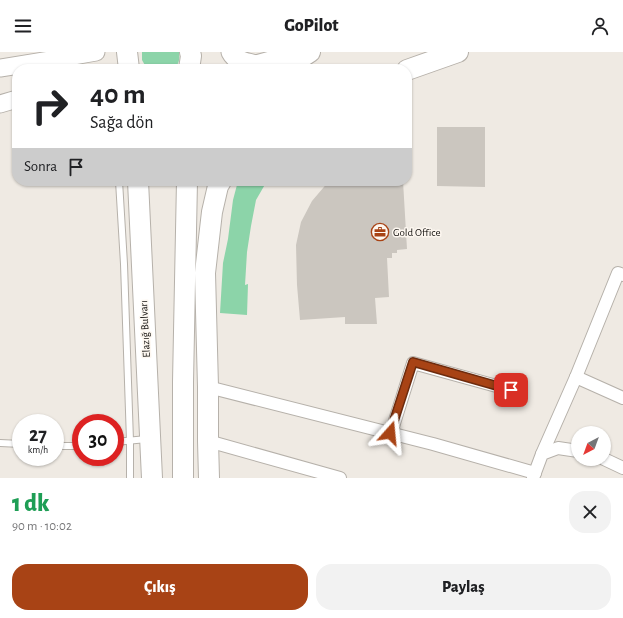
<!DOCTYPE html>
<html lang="tr">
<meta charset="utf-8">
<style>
:root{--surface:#fff;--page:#f2f2f2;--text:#202124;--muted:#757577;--accent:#a84315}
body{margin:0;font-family:"Alegreya Sans",sans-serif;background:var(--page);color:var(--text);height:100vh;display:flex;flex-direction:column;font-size:15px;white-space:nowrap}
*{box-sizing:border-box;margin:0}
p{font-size:13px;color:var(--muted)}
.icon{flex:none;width:22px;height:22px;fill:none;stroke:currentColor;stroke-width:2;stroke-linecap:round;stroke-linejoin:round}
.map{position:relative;height:426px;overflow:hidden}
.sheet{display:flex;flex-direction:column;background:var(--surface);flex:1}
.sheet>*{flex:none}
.banner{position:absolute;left:12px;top:12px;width:400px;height:122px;border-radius:16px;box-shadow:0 1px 3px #0004;background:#fff;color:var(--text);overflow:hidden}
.needle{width:26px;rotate:221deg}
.fabs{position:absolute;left:571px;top:374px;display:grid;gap:8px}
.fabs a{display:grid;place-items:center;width:40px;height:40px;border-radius:50%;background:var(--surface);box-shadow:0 1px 3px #0004;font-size:20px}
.speed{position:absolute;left:12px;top:362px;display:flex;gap:8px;font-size:20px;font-weight:700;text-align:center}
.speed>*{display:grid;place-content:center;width:52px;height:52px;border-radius:50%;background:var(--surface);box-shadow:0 1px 3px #0004;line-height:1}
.speed small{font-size:10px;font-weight:400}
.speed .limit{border:6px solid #d22;background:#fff;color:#111}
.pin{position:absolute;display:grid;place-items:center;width:34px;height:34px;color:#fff;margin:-17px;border-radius:8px;box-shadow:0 2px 6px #0006}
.me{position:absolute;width:44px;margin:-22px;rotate:18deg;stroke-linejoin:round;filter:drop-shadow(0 0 3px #0008)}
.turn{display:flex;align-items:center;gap:14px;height:84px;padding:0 12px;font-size:18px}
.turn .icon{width:52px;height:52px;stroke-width:2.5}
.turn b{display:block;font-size:28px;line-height:34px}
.then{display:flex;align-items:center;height:38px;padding:0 12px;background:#0003;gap:8px;font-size:15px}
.round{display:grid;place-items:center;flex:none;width:42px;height:42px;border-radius:16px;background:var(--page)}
.headline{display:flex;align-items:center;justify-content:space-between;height:68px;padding:0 12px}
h1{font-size:24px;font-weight:800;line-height:30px;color:#1e9e55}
.cta{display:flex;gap:8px;margin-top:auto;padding:8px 12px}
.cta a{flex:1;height:46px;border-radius:16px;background:var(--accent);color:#fff;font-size:16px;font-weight:800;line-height:46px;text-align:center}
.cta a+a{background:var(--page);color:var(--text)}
header{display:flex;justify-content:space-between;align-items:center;height:52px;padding:0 12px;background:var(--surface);font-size:18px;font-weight:800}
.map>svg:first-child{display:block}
.green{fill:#8cd4a9}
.building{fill:#cbc6bf}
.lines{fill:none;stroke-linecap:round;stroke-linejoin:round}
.service-casing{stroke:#b6b1aa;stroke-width:8}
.minor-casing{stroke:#b6b1aa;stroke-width:14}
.secondary-casing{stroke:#b6b1aa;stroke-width:19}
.primary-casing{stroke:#b6b1aa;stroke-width:21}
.trunk-casing{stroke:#b6b1aa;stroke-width:22}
.service{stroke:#fff;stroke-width:6}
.minor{stroke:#fff;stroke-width:12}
.secondary{stroke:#fff;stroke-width:17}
.primary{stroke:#fff;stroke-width:19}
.trunk{stroke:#fff;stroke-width:20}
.route-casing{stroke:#6d2c0e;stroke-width:10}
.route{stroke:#a84315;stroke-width:7}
.labels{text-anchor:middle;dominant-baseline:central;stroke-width:3;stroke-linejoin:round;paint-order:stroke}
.poi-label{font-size:11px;fill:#151310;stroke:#fdf7f0;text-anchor:start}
.street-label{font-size:11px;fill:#151310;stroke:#fdf7f0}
</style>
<header><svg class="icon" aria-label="menu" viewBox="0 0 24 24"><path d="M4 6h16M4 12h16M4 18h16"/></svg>GoPilot<svg class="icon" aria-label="person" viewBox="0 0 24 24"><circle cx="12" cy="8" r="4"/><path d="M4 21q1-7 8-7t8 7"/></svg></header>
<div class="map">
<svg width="623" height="426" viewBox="0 0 623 426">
<rect width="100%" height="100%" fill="#efeae3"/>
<g class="green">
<path d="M 142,0 L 179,0 C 180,7 179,12 174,17 L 147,17 L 142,8 Z"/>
<path d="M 238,129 L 267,129 L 256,148 L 251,174 L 247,200 L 245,233 L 248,232 L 247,263 L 220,261 L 223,211 L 228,187 L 233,148 Z"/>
</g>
<g class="building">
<path d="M 437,75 L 485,75 L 485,135 L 437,134 Z"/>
<path d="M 329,129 L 403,129 L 407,197 L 397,198 L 397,201 L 392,201 L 392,206 L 387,206 L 389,245 L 375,246 L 377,272 L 345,272 L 345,265 L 300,268 L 297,233 L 296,193 L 301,170 L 312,149 Z"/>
</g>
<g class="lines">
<defs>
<g id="service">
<path d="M 119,129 L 124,212 L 130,389 L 130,426"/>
<path d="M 115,390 L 147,387"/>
<path d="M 0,391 L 21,392"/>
<path d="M 55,394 L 81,394"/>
</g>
<g id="minor">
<path d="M 576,325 L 618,221 L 623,223"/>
<path d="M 208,335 L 433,392 L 535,421"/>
<path d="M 391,381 L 413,311 L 511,338"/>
<path d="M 208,389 L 340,426"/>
<path d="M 542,402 L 576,325 L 623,346"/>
<path d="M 604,407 L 623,416"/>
<path d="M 533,426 L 542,402 L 558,396 L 578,399"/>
</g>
<g id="secondary">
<path d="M 0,16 L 44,9 L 96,0"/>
<path d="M 0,52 L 17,47"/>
</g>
<g id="primary">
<path d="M 231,0 C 236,10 248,11 257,13"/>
<path d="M 241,17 L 304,0"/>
</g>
<g id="trunk">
<path d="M 127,0 L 129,17"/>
<path d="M 189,17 L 191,4 L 190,0"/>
<path d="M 284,17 L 310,0"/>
<path d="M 407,18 L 458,0"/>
<path d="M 138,129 L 152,426"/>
<path d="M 183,426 L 183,330 L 187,129"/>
<path d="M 209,426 L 208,389 L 208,335 L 205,221 L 212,160 L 218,134 L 221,129"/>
</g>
</defs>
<use href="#service" class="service-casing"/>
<use href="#minor" class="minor-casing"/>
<use href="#secondary" class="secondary-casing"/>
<use href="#primary" class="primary-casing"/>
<use href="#trunk" class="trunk-casing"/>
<use href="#service" class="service"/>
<use href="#minor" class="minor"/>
<use href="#secondary" class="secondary"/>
<use href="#primary" class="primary"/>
<use href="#trunk" class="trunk"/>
</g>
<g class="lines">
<defs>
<path id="route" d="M 390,381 L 413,310 L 511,338"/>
</defs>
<use href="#route" class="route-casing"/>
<use href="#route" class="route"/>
</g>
<defs>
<symbol id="office-ring" viewBox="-11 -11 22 22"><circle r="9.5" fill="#fdf7f0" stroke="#a84315" stroke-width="1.5"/><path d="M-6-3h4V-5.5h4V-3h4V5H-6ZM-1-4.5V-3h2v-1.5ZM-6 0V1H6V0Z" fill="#a84315"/></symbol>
</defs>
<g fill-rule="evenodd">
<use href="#office-ring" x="370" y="170" width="20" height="20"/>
</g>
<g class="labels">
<g class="poi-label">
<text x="393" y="180">Gold Office</text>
</g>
<g class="street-label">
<text transform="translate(145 277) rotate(-93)">Elazığ Bulvarı</text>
</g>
</g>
</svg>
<div class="fabs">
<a><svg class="needle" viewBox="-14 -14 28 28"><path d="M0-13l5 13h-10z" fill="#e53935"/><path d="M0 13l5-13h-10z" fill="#757577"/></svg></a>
</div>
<div class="speed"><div>27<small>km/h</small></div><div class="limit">30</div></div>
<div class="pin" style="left:511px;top:338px;background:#d93025"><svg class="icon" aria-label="arrive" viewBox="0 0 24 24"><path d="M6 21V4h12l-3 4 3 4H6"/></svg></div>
<svg class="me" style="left:390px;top:381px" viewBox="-20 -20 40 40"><path d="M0-17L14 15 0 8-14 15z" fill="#a84315" stroke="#fff" stroke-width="4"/></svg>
<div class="banner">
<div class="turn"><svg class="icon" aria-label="right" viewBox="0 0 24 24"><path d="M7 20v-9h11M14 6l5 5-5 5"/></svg><div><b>40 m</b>Sağa dön</div></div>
<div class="then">Sonra<svg class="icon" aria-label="arrive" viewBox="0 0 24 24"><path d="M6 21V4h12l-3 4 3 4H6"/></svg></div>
</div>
</div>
<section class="sheet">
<div class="headline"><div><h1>1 dk</h1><p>90 m · 10:02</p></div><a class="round"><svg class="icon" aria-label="close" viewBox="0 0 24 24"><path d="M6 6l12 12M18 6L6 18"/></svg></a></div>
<div class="cta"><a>Çıkış</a><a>Paylaş</a></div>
</section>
